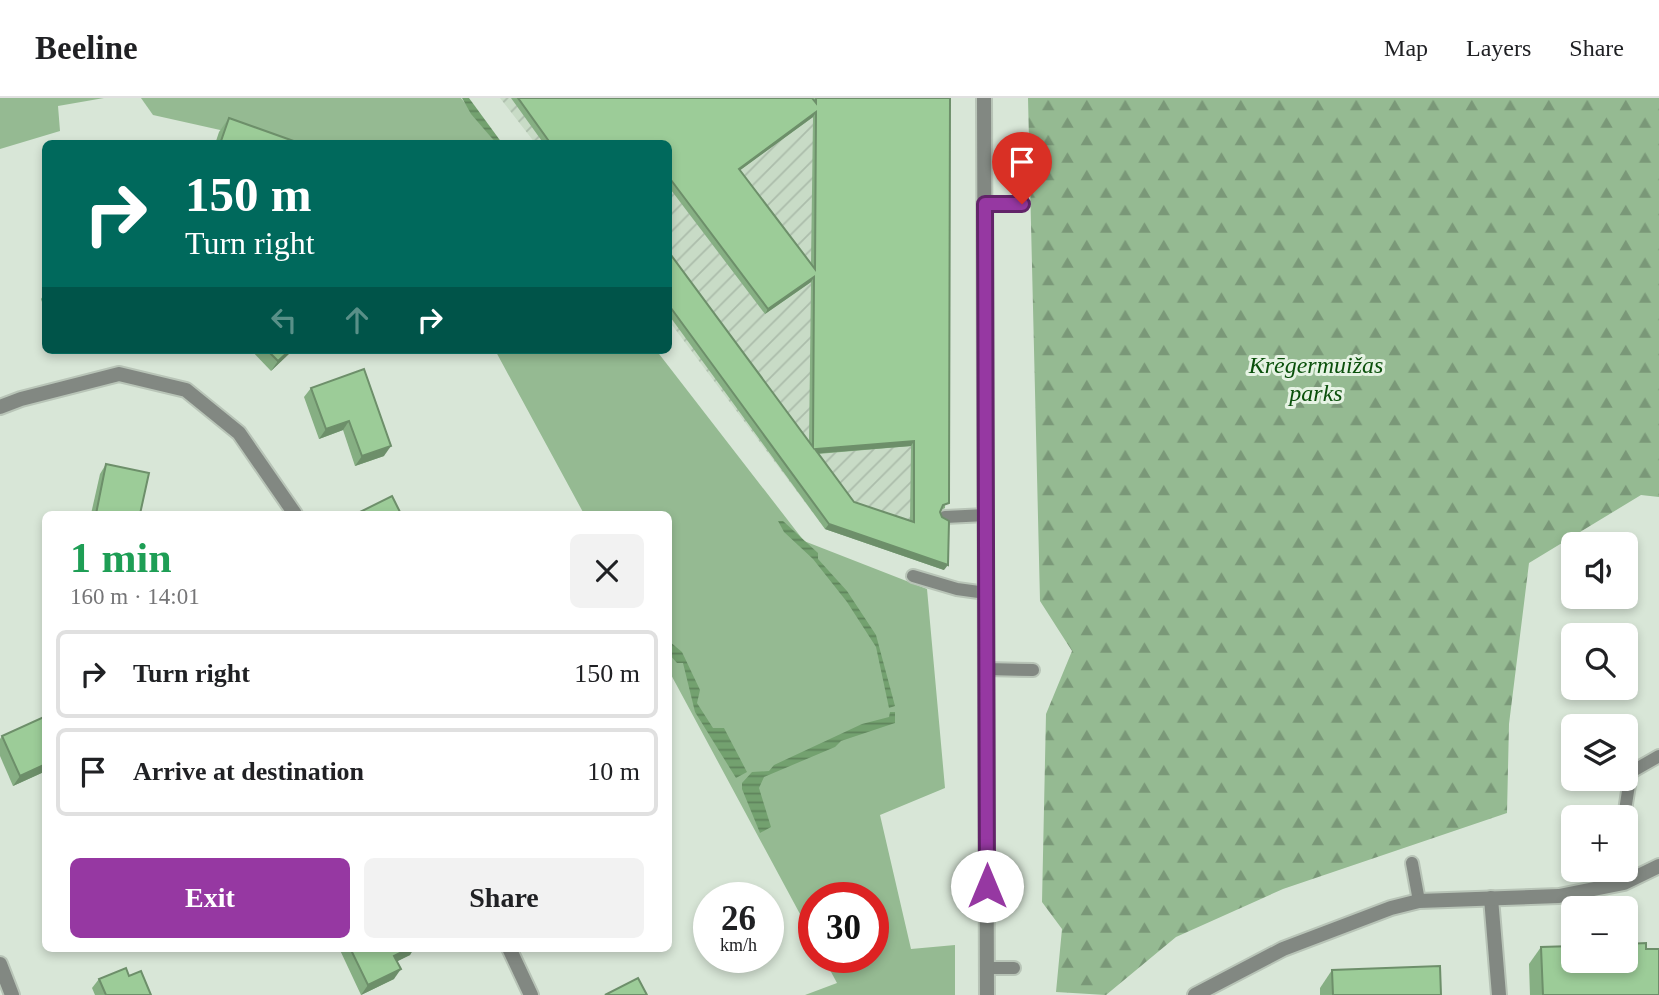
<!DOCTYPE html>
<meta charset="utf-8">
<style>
:root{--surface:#fff;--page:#f2f2f2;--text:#202124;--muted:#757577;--line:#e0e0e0;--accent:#9638a2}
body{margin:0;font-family:Georgia,serif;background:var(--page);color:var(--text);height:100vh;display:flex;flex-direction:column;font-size:26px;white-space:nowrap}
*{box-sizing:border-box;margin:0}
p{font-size:23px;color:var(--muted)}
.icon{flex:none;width:38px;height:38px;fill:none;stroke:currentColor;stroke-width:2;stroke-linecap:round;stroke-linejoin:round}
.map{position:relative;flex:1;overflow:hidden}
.side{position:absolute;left:42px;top:413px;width:630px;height:441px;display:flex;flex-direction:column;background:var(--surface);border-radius:10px;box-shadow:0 4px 10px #0003}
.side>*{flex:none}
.guide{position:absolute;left:42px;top:42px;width:630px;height:214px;border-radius:10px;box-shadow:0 4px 10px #0003;background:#00695c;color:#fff;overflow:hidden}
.tools{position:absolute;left:1561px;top:434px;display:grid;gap:14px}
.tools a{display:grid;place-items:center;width:77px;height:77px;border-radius:10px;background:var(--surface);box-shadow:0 4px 10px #0003;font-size:35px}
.speed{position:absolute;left:693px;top:784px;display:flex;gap:14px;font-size:35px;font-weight:700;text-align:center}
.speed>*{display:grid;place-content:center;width:91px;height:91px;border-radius:50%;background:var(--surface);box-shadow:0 4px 10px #0003;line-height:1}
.speed small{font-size:18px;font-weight:400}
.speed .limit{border:10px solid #d22;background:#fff;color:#111}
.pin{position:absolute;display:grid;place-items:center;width:60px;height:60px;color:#fff;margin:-72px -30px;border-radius:50% 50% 50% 0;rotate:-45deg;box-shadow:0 0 7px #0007}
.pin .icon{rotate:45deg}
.me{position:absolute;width:77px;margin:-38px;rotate:0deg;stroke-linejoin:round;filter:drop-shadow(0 0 5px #0008)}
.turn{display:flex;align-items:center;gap:24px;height:147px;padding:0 28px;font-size:32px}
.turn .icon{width:91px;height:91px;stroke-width:2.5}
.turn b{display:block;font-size:49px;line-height:60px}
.lanes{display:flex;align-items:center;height:66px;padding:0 28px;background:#0003;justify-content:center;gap:35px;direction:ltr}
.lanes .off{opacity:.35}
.round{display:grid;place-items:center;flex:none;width:74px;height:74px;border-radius:10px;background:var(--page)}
.summary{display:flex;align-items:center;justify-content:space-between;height:119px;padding:0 28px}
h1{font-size:42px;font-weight:600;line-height:52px;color:#1e9e55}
.primary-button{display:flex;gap:14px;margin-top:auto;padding:14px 28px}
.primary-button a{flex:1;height:80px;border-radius:10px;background:var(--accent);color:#fff;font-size:28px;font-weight:600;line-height:80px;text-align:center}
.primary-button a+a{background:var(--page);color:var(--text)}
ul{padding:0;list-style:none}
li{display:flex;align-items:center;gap:21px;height:88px;margin:0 14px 10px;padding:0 14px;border:4px solid var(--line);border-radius:10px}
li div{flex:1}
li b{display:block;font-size:26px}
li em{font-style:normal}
header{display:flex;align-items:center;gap:42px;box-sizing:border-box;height:98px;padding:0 35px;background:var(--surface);border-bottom:2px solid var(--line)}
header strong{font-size:33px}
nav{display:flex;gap:38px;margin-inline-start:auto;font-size:24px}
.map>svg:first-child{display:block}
.industrial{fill:url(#industrial-furrows)}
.green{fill:#95ba92}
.forest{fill:url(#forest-firs)}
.water{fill:url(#water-rules)}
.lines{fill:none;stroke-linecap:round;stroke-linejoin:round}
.lane-casing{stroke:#b8c4b7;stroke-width:16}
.street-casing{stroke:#b8c4b7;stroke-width:18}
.lane{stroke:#828882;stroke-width:12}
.street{stroke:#828882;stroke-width:14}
.wall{fill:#86af83;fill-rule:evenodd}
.shaded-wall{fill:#6d8f6a}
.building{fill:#9ccc98;stroke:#6d8f6a;stroke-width:2;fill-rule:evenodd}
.route-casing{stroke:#622469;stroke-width:18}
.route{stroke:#9638a2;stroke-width:12}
.labels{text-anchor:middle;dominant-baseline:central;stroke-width:6;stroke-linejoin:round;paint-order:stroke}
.park-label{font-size:24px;font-style:italic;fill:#0a500b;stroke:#e6f3e4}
</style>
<header>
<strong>Beeline</strong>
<nav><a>Map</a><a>Layers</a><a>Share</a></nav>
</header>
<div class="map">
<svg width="1659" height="897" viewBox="0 0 1659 897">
<defs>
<pattern id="industrial-furrows" width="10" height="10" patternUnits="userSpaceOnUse" patternTransform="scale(1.75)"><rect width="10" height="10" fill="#c8dbc6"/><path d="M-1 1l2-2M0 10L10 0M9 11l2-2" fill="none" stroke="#acbdab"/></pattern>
<pattern id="forest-firs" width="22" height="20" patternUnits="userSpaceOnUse" patternTransform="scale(1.75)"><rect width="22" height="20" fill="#95ba92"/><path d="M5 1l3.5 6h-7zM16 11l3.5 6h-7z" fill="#7a9878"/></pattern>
<pattern id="water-rules" width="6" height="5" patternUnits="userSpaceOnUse" patternTransform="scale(1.75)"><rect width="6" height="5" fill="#73a16f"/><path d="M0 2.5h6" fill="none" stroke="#5f845c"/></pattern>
</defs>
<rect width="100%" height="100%" fill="#d8e6d7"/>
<path class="industrial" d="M 500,0 L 948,0 L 944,472 L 825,431 L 669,223 L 668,46 L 535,45 Z"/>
<g class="green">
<path d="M 0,0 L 104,0 L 58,8 L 60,33 L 0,51 Z"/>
<path d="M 141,0 L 461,0 L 496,45 L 278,45 L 153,17 Z"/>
<path d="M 495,252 L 656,252 L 804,443 L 927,491 L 945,690 L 880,717 L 911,851 L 955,847 L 955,897 L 805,897 L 837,885 L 823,859 L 873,859 L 873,800 L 814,800 L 814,842 L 669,573 L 668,416 L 584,416 Z"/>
</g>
<path class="forest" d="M 1028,0 L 1659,0 L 1659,399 L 1641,397 L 1529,465 L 1509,626 L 1507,715 L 1283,791 L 1176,839 L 1106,897 L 1056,894 L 1062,831 L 1042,804 L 1046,616 L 1072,553 L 1040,503 Z"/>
<g class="water">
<path d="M 462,0 L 469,0 L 502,45 L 496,45 L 471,16 Z"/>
<path d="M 778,423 L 783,423 L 818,455 L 818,461 L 847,493 L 876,537 L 895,608 L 889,610 L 876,549 L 847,504 L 813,461 L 784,434 Z"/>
<path d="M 669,543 L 682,554 L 700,592 L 697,605 L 713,630 L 724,630 L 747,674 L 736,680 L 695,614 L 683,565 L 677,565 L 669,556 Z"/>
<path d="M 890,614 L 895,614 L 895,625 L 841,643 L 835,649 L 764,679 L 759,690 L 771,729 L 760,735 L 742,691 L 742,685 L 752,674 L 769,673 L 774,667 L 862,626 L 889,619 Z"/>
</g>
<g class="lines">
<defs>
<g id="lane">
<path d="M 985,106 L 1022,106"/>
<path d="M 945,419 L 986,417"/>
<path d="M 913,478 L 957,491 L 986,495"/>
<path d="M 986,571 L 1033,572"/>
<path d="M 1624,719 L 1631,674 L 1659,658"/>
<path d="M 1412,765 L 1419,803"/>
<path d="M 987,870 L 1014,870"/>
</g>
<g id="street">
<path d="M 984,0 L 987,897"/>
<path d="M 0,309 L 21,301 L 119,276 L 186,292 L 239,335 L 295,416"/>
<path d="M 1491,800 L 1499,897"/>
<path d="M 509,850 L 531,897"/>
<path d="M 0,866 L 12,897"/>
<path d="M 1195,897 L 1283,851 L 1391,810 L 1419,803 L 1559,798 L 1624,785 L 1659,768"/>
</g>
</defs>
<use href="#lane" class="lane-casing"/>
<use href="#street" class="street-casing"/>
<use href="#lane" class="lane"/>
<use href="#street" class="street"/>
</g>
<g class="wall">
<path d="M 511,0 L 950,0 L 945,410 L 941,412 L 940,414 L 944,472 L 825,431 L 668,216 L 668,153 L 809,344 L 811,184 L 765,216 L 668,88 L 668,46 L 544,46 ZM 813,19 L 811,167 L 740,72 ZM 911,348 L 910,423 L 854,404 L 818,356 Z"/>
<path d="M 229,20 L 302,46 L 215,46 L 219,34 Z"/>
<path d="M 46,194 L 46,215 L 41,201 Z"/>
<path d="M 251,252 L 293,252 L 271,273 Z"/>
<path d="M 364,271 L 384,358 L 355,368 L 343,332 L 319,341 L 304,299 L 311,290 Z"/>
<path d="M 106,366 L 140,416 L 91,416 L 100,376 Z"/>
<path d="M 2,638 L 46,673 L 13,688 L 0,658 L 0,641 Z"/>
<path d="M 1541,849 L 1646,851 L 1659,897 L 1530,897 L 1529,866 Z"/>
<path d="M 339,850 L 414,850 L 410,857 L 397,863 L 394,881 L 361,897 Z"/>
<path d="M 1332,872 L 1441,897 L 1320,897 L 1320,890 Z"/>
<path d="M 129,878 L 151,897 L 95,897 L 92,890 L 99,881 Z"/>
</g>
<g class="shaded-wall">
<path d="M 816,14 L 813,19 L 735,76 L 739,71 Z"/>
<path d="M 814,179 L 811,184 L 765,216 L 768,211 Z"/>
<path d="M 290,252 L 293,252 L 271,273 L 278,263 Z"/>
<path d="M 349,323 L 343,332 L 319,341 L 326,331 Z"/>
<path d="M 914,343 L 911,348 L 811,356 L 815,351 Z"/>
<path d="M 391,348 L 384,358 L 355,368 L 362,358 Z"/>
<path d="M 829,426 L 948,467 L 944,472 L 825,431 Z"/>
<path d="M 46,666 L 46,673 L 13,688 L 20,678 Z"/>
<path d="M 410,850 L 414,850 L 410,857 L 388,868 L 394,858 Z"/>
<path d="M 401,871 L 394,881 L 361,897 L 368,887 Z"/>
</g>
<g class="building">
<path d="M 518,0 L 812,0 L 816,5 L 816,0 L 950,0 L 949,405 L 943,407 L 940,414 L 942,419 L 949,423 L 948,467 L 829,426 L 668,206 L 668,153 L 813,349 L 814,179 L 768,211 L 668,78 L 668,46 L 551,46 ZM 816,14 L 815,171 L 739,71 ZM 914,343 L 914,424 L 854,404 L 815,351 Z"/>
<path d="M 229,20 L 302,46 L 220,46 Z"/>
<path d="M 267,252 L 290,252 L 278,263 Z"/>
<path d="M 364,271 L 391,348 L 362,358 L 349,323 L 326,331 L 311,290 Z"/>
<path d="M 106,366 L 149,375 L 140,416 L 96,416 Z"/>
<path d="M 392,398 L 401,416 L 356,416 Z"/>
<path d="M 46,618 L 46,666 L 20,678 L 2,638 Z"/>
<path d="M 1646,845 L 1646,851 L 1659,851 L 1659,897 L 1543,897 L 1541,849 L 1573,848 L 1573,863 L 1626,863 L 1626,846 Z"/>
<path d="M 350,850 L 410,850 L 394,858 L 401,871 L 368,887 Z"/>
<path d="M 1440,868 L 1441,897 L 1333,897 L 1332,872 Z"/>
<path d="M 126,870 L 129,878 L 141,873 L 151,897 L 106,897 L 99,881 Z"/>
<path d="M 638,880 L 647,897 L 605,897 Z"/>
</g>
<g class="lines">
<defs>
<path id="route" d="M 987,788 L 985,106 L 1022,106"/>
</defs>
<use href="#route" class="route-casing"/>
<use href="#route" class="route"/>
</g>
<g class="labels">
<g class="park-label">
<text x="1316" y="267">Krēgermuižas<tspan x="1316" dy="28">parks</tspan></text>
</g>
</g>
</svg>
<div class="tools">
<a><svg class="icon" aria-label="sound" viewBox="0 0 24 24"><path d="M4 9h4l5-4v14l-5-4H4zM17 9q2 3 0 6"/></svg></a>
<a><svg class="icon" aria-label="search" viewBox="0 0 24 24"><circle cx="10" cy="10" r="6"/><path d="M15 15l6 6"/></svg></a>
<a><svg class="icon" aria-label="layers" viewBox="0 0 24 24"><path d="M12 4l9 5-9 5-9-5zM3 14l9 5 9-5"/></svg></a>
<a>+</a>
<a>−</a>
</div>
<div class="speed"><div>26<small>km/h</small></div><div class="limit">30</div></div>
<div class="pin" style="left:1022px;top:106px;background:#d93025"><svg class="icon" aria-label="arrive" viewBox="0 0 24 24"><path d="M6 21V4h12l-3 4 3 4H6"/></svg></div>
<svg class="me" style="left:987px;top:788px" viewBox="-20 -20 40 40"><circle r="19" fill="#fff"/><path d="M0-13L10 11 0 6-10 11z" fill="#9638a2"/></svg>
<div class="guide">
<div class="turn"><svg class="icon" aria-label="right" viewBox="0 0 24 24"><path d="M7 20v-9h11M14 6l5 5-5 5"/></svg><div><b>150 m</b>Turn right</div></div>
<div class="lanes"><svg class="icon off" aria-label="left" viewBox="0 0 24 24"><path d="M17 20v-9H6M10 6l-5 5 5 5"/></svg><svg class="icon off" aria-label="ahead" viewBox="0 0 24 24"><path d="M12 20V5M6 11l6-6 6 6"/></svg><svg class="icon" aria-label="right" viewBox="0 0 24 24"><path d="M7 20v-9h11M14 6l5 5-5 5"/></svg></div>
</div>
<section class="side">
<div class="summary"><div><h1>1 min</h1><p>160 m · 14:01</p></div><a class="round"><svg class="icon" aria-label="close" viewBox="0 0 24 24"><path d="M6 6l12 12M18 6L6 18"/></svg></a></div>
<ul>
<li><svg class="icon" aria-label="right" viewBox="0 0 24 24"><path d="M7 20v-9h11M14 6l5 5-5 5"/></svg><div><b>Turn right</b></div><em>150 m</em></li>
<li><svg class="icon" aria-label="arrive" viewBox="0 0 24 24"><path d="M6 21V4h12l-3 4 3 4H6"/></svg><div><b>Arrive at destination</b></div><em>10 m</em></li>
</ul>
<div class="primary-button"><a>Exit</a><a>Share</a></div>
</section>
</div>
